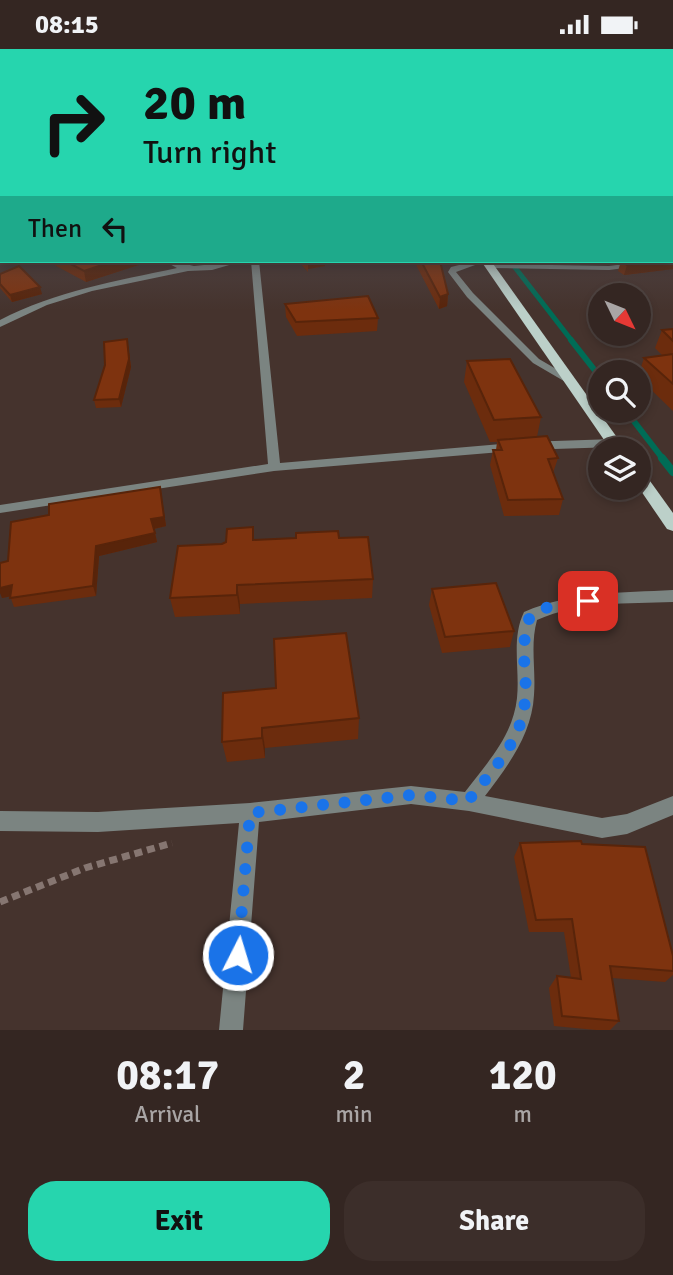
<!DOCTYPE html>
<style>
:root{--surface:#342622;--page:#3c2e2a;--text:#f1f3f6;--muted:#a9a5a5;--line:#4e4340;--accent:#26d5ae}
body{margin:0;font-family:Signika,sans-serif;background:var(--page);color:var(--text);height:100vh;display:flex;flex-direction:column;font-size:26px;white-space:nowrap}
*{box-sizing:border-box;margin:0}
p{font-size:23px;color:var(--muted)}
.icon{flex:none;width:38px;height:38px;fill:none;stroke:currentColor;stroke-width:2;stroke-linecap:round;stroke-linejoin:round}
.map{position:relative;height:981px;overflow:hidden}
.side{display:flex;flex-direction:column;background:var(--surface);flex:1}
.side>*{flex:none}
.top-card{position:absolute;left:0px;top:0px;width:674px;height:214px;box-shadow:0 4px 10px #0003,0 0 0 2px var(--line);background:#26d5ae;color:#111;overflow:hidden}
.needle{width:46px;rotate:133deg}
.controls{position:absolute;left:588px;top:234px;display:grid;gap:14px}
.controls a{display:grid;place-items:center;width:63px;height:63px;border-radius:50%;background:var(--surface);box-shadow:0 4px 10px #0003,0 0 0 2px var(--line);font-size:35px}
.pin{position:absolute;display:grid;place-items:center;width:60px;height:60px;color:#fff;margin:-30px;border-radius:14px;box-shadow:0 4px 10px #0006}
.me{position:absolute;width:77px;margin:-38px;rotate:5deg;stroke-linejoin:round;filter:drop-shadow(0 0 5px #0008)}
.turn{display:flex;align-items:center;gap:24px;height:147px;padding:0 28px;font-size:32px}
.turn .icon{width:91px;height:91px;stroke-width:2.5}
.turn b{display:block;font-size:49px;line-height:60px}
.then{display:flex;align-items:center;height:66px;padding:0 28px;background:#0003;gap:14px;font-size:26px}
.eta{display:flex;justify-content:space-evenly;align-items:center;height:119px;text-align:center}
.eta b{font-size:42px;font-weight:700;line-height:49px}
.button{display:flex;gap:14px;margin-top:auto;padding:14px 28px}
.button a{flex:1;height:80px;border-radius:28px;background:var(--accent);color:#111;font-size:28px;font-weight:700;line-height:80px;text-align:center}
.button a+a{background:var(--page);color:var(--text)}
.status{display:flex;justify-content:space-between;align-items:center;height:49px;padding:0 35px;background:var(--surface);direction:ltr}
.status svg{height:19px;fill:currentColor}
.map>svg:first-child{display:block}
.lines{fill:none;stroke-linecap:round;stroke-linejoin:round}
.stream-far2{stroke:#006c56;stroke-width:5}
.stream-far1{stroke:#006c56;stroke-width:6}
.stream{stroke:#006c56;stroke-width:8}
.path{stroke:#867671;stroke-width:7;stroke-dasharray:8 5;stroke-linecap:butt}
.service{fill:#7b8481;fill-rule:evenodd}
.minor{fill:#7b8481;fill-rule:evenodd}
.primary{fill:#bcd0c9;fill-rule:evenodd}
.wall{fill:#6c2c0d}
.shaded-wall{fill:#58240a}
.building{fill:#7e330f;stroke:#58240a;stroke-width:2}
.route{stroke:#1a73e8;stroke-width:12;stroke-dasharray:0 21.6}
</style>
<div class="status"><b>08:15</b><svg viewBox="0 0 49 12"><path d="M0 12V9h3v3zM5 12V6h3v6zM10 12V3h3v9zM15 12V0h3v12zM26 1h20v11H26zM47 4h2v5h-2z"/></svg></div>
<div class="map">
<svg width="673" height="981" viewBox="0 0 673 981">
<rect width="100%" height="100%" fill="#45332d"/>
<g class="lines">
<path class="stream-far2" d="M 510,212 L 572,292"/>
<g class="stream-far1">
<path d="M 571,291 L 600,328"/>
<path d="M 626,362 L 663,410"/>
</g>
<path class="stream" d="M 662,409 L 673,423"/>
<path class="path" d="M 0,853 L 85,819 L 172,794"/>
<path class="service" d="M 475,212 L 486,212 L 456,223 L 473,244 L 539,310 L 575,331 L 575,335 L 569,335 L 533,314 L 467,248 L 448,223 L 451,218 Z"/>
<g class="minor">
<path d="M 164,212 L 173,212 L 194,217 L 243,212 L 212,221 L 188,222 L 92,242 L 47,256 L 0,278 L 0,271 C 56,242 116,232 177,219 Z"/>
<path d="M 251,212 L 259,212 L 280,414 L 524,393 L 615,390 L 621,394 L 615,398 L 524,401 L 274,422 L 0,464 L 0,456 L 268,415 Z"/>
<path d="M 648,212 L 669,212 L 665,214 L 609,221 L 490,219 L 486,217 L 490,215 L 609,217 Z"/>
<path d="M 673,541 L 673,553 C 627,555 580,552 537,571 C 530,596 536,620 534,646 C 532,685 508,717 485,747 L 602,769 L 627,765 L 673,747 L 673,766 L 627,785 L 602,789 L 469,762 L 411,755 L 259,773 L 243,981 L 219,981 L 239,774 L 98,783 L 0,782 L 0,762 L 98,763 L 250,754 L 411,737 L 465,743 C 487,714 513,687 517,649 C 520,620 511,590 524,563 C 572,542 622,544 673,541 Z"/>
</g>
<g class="primary">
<path d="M 481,212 L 491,212 L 626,401 L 611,401 Z"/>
<path d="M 639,423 L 645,425 L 673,464 L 673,482 L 667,480 L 639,439 Z"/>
</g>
</g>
<g class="wall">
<path d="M 672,178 L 673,182 L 673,220 L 624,226 L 618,222 L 621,212 L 672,212 Z"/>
<path d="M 47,212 L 151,212 L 86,233 Z"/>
<path d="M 298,212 L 325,212 L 325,217 L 308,220 L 308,223 Z"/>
<path d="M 414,212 L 440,212 L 448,245 L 447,257 L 439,260 Z"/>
<path d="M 550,212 L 616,212 L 552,213 Z"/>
<path d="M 0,225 L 42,245 L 12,253 L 0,239 Z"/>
<path d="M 285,255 L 378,269 L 377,282 L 297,287 L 286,268 Z"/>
<path d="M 673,280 L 673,362 L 639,329 L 639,324 L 644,309 L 662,306 L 655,299 L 662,281 Z"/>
<path d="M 127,290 L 131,318 L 121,358 L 96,359 L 94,351 Z"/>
<path d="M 467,312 L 541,368 L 537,388 L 558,409 L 553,424 L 563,450 L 559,466 L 504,467 L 490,416 L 493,401 L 496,401 L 497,393 L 490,393 L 464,333 Z"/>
<path d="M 160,438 L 166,477 L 154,480 L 157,493 L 99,507 L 96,547 L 14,558 L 10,547 L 2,549 L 8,512 L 49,466 Z"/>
<path d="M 339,489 L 373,530 L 372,549 L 240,555 L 240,565 L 175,568 L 170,549 L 222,495 L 255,491 Z"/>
<path d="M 432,540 L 514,582 L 510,598 L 442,604 L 429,556 Z"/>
<path d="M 223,644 L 359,669 L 358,690 L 265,699 L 265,709 L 227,713 L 222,693 Z"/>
<path d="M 520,794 L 582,795 L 673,907 L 673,926 L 665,933 L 612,929 L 619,972 L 610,981 L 596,981 L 554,977 L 549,939 L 557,927 L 571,929 L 564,883 L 529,883 L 514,808 Z"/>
</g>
<g class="shaded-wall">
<path d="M 672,210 L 673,210 L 673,220 L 624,226 L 627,216 L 659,212 L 672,212 Z"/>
<path d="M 114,212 L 151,212 L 86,233 L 84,222 Z"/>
<path d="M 308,212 L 325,212 L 325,217 L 308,220 Z"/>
<path d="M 40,238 L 42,245 L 12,253 L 10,246 Z"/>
<path d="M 448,245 L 447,257 L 439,260 L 440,248 Z"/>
<path d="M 127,290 L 131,318 L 121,358 L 119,350 Z"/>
<path d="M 160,438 L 166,477 L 153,480 L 151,470 Z"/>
<path d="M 155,484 L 157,493 L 99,507 L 96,547 L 93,537 L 96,497 Z"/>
<path d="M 12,536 L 17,546 L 2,549 L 0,544 L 0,539 Z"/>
<path d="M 237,536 L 240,555 L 240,565 L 237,546 Z"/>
<path d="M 262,679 L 265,699 L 265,709 L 262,689 Z"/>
</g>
<g class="building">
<path d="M 672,178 L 673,182 L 673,200 L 672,200 Z"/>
<path d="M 65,212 L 114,212 L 84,222 Z"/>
<path d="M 421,212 L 440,212 L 448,245 L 440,248 Z"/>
<path d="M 621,212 L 659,212 L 627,216 Z"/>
<path d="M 19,217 L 40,238 L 10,246 L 0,235 L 0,225 Z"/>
<path d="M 368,247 L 378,269 L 296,273 L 285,255 Z"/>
<path d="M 673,280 L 673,292 L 662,281 Z"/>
<path d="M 127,290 L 129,310 L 119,350 L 94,351 L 105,316 L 104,293 Z"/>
<path d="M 673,305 L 673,335 L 644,309 Z"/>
<path d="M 510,310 L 541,368 L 494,371 L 467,312 Z"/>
<path d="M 547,387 L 558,409 L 548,410 L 563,450 L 508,451 L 493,401 L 502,401 L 498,391 Z"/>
<path d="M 160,438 L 164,468 L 151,470 L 155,484 L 96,497 L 93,537 L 10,549 L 12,536 L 0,539 L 0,514 L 8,512 L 11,473 L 49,466 L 49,455 Z"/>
<path d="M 253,478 L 253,491 L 296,489 L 296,484 L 338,482 L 339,489 L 368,488 L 373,530 L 237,536 L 237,546 L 170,549 L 178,497 L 222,495 L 226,493 L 227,480 Z"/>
<path d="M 496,534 L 514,582 L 445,588 L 432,540 Z"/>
<path d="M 346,584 L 359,669 L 262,679 L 262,689 L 222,693 L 223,644 L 276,639 L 274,590 Z"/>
<path d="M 581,792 L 582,795 L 645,798 L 673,907 L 673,922 L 610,917 L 619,972 L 562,967 L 557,927 L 581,930 L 572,870 L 536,871 L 520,794 Z"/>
</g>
<linearGradient id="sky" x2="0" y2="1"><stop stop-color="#261c19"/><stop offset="0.48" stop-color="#565057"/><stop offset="1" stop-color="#565057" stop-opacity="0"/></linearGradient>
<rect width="673" height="261" fill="url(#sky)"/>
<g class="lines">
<path class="route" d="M 238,906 L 250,764 L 411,746 L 468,752 C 490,724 519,695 524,659 C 530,625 517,605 530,567 L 548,558 L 588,552"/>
</g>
</svg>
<div class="controls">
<a><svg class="needle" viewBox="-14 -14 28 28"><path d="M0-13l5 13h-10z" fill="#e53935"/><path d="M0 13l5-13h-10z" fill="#a9a5a5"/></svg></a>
<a><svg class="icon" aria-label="search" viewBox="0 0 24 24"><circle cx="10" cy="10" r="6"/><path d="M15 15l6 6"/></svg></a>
<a><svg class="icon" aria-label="layers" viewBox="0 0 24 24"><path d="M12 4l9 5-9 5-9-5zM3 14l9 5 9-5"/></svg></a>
</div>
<div class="pin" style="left:588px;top:552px;background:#d93025"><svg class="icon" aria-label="arrive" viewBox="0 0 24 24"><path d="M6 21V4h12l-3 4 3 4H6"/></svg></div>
<svg class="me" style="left:238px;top:906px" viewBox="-20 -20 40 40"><circle r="17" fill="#1a73e8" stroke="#fff" stroke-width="3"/><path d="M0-11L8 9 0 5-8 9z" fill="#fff"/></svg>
<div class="top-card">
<div class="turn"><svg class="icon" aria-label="right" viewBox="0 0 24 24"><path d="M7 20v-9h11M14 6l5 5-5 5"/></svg><div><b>20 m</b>Turn right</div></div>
<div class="then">Then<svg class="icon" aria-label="left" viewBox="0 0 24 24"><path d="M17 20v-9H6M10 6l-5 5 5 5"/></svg></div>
</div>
</div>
<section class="side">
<div class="eta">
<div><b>08:17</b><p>Arrival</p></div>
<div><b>2</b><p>min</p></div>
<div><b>120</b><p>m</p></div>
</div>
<div class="button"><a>Exit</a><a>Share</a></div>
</section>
